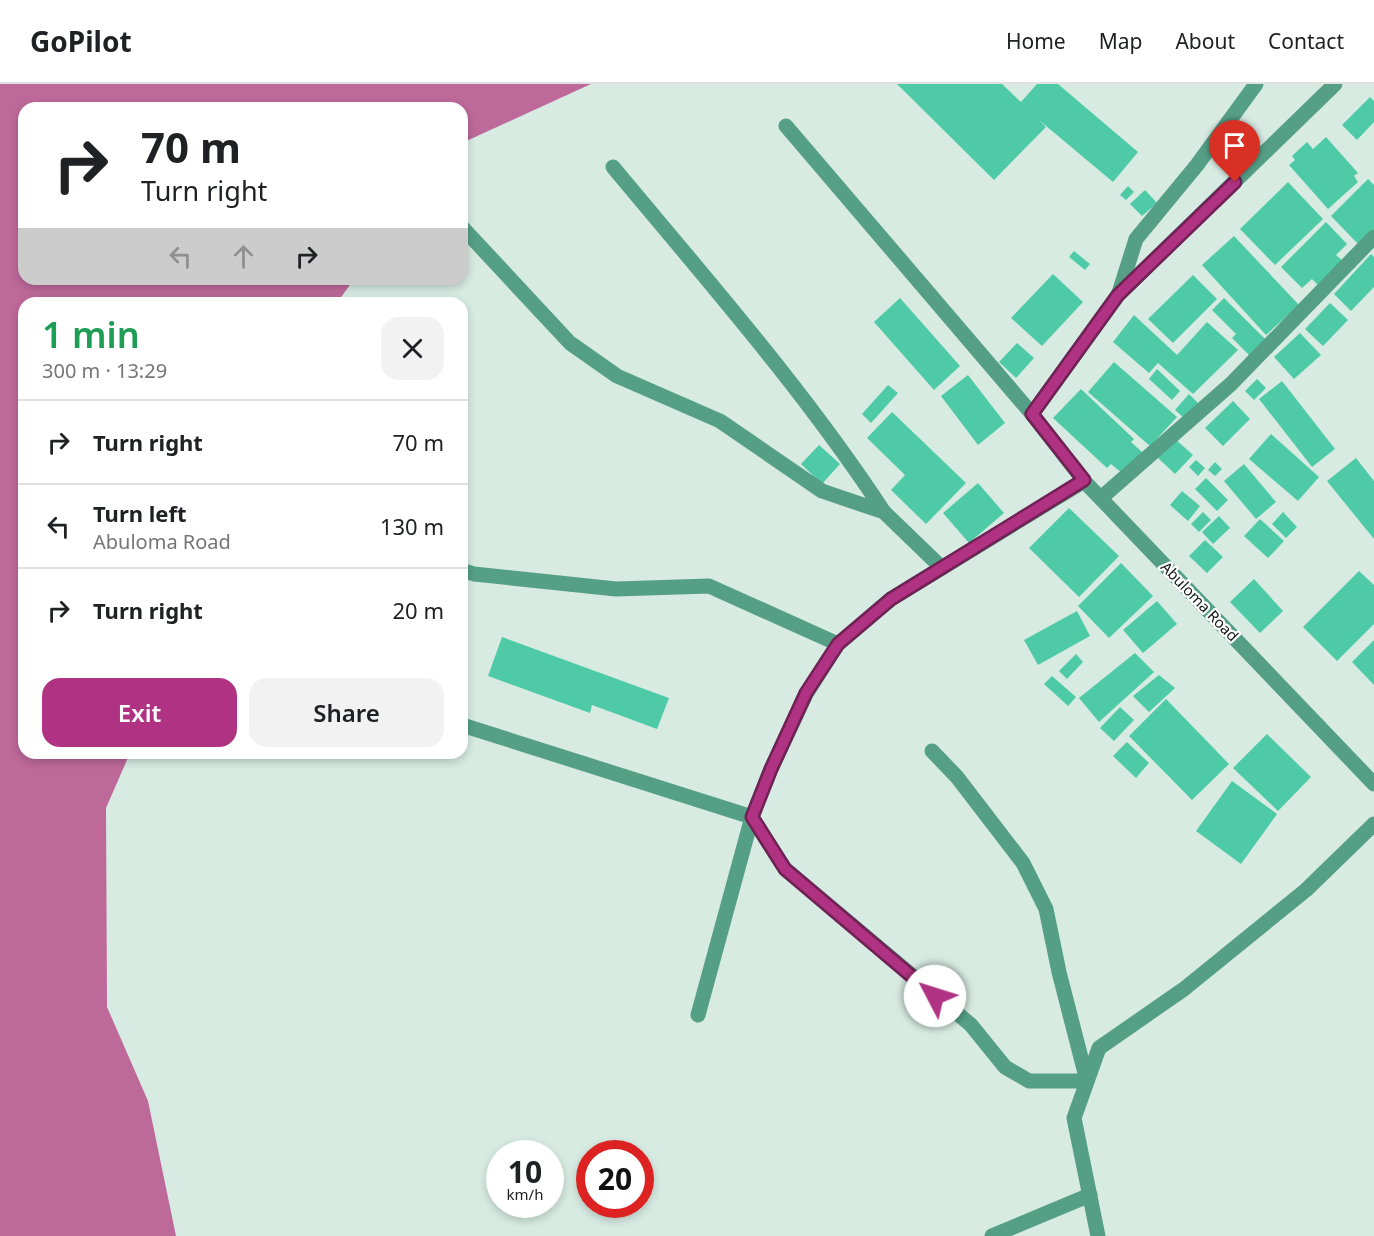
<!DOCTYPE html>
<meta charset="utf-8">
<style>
:root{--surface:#fff;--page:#f2f2f2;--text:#202124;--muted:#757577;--line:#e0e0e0;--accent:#b03383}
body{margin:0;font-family:"Noto Sans",sans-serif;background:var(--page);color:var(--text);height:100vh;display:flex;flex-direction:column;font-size:22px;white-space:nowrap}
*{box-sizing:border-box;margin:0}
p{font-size:20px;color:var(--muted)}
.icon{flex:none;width:33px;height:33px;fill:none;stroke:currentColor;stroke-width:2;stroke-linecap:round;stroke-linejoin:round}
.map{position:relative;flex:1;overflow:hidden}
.drawer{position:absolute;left:18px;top:213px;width:450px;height:462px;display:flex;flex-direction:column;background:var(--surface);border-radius:18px;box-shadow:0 3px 9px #0003}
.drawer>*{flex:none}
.hud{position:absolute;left:18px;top:18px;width:450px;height:183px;border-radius:18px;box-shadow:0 3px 9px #0003;background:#fff;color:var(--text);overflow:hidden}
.speed{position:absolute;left:486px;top:1056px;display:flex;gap:12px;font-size:30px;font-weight:700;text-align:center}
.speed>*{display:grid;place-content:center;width:78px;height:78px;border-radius:50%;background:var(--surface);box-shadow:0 3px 9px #0003;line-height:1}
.speed small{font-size:15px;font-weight:400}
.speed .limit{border:9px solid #d22;background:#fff;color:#111}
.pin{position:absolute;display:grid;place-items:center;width:51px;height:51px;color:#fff;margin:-62px -26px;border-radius:50% 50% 50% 0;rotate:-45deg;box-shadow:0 0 6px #0007}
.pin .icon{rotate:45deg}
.me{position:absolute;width:66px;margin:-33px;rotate:310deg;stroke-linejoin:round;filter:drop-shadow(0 0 4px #0008)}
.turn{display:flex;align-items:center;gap:21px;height:126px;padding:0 24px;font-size:27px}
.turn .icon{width:78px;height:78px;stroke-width:2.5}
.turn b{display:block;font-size:42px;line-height:51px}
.lanes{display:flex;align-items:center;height:57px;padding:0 24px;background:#0003;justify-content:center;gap:30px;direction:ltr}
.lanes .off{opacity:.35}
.round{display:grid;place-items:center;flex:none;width:63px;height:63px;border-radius:18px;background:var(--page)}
.head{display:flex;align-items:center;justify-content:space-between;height:102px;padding:0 24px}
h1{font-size:36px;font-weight:600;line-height:45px;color:#1e9e55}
.cta{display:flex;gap:12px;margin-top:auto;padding:12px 24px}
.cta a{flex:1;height:69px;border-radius:18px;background:var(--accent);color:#fff;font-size:24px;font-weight:600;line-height:69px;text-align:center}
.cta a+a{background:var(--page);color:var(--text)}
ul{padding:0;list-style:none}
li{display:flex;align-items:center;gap:18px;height:84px;padding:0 24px;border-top:2px solid var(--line)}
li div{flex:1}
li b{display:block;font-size:22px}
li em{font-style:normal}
header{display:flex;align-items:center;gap:36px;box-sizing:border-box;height:84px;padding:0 30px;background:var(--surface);border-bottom:2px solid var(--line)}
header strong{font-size:28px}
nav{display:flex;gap:33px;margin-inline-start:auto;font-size:21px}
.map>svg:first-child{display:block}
.water{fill:#bd699a}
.building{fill:#4ecba6}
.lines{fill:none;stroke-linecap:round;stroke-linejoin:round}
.minor{stroke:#569f87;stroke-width:15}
.route-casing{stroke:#722155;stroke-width:15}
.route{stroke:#b03383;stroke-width:10}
.labels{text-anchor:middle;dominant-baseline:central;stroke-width:4.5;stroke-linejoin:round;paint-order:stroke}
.street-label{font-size:15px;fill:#121917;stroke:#fff}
</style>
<header>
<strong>GoPilot</strong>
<nav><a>Home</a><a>Map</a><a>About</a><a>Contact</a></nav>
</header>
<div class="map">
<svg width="1374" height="1152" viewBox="0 0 1374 1152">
<rect width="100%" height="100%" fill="#d7ebe3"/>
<path class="water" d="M 0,0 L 591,0 L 462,59 L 462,24 L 24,24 L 24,195 L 354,195 L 337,219 L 24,219 L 24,669 L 130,669 L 106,724 L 107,923 L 148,1017 L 176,1152 L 0,1152 Z"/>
<g class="building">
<path d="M 897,0 L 1002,0 L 1021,18 L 1037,0 L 1058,0 L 1138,68 L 1113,98 L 1039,36 L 1046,43 L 994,96 Z"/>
<path d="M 1370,13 L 1374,17 L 1374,38 L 1357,56 L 1342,41 Z"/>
<path d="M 1326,53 L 1358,89 L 1354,92 L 1358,98 L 1328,125 L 1289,81 L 1295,76 L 1292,72 L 1307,58 L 1313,65 Z"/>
<path d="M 1368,95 L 1374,101 L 1374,145 L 1358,160 L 1331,132 Z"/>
<path d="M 1288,98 L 1323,135 L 1275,181 L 1240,145 Z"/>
<path d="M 1128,102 L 1134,108 L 1126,116 L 1120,111 Z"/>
<path d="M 1145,106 L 1157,119 L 1142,132 L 1130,120 Z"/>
<path d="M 1326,138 L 1347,160 L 1336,171 L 1344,178 L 1319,202 L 1312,195 L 1302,204 L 1281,183 Z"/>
<path d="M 1234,152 L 1299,221 L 1266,251 L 1202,181 Z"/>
<path d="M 1074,167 L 1090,180 L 1085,186 L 1069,173 Z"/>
<path d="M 1371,170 L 1374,173 L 1374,203 L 1351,227 L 1334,210 Z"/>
<path d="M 1053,190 L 1083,218 L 1042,262 L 1011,234 Z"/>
<path d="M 1193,191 L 1217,215 L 1173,259 L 1148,235 Z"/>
<path d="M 900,214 L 960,282 L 934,306 L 874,238 Z"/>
<path d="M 1224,214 L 1267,257 L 1251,273 L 1232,254 L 1236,250 L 1212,226 Z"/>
<path d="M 1330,219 L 1348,236 L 1323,262 L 1305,245 Z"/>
<path d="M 1134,231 L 1177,271 L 1207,238 L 1238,266 L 1193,310 L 1158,279 L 1149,289 L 1113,258 Z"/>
<path d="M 1300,249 L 1321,271 L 1294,295 L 1274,273 Z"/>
<path d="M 1017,259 L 1034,274 L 1016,294 L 999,278 Z"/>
<path d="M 1114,278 L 1177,333 L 1150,362 L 1088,308 Z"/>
<path d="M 1157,285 L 1180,307 L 1172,316 L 1149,295 Z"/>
<path d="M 968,291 L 1005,339 L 978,361 L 941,312 Z"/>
<path d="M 1257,295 L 1266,304 L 1254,316 L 1245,307 Z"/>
<path d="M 1282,297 L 1335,365 L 1312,383 L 1259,315 Z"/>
<path d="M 888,301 L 898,309 L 871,339 L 862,330 Z"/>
<path d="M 1081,305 L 1134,355 L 1131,358 L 1143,369 L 1123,390 L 1111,380 L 1107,384 L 1053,334 Z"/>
<path d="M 1189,310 L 1199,320 L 1185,335 L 1175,326 Z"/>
<path d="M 1233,317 L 1250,335 L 1223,362 L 1205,344 Z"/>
<path d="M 892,328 L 966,399 L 926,440 L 891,406 L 905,391 L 867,354 Z"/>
<path d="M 1271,350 L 1319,393 L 1298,417 L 1249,375 Z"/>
<path d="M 1174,354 L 1193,371 L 1175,390 L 1156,372 Z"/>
<path d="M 819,361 L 840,380 L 822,400 L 801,380 Z"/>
<path d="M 1356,374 L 1374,397 L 1374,455 L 1327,397 Z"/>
<path d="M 1196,376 L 1205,384 L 1198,392 L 1189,383 Z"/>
<path d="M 1215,378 L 1222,385 L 1215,392 L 1208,386 Z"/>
<path d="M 1244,380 L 1276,418 L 1256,435 L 1224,397 Z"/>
<path d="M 1206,394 L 1228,416 L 1217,427 L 1195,405 Z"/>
<path d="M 978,399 L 1004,429 L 969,459 L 943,429 Z"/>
<path d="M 1182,407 L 1200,422 L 1188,437 L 1170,421 Z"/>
<path d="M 1069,424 L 1119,472 L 1079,513 L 1029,464 Z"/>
<path d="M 1203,428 L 1211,436 L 1199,448 L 1191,440 Z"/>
<path d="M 1283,428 L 1297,443 L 1286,454 L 1272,440 Z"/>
<path d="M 1219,432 L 1230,444 L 1213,460 L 1202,448 Z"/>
<path d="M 1260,435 L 1284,457 L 1268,474 L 1244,452 Z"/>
<path d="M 1205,456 L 1223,473 L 1207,489 L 1189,472 Z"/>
<path d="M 1121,479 L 1153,512 L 1109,554 L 1078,522 Z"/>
<path d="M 1359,487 L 1374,501 L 1374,540 L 1337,577 L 1303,543 Z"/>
<path d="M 1254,495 L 1283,527 L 1260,549 L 1230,518 Z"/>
<path d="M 1157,517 L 1177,540 L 1143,569 L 1123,546 Z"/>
<path d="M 1077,527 L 1090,552 L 1038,581 L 1024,556 Z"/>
<path d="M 502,553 L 669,614 L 657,645 L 592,621 L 590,629 L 488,592 Z"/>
<path d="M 1374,556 L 1374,601 L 1352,578 Z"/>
<path d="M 1135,569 L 1154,588 L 1099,638 L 1079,614 Z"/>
<path d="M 1076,570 L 1083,578 L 1067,595 L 1059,587 Z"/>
<path d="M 1159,591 L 1175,604 L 1149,628 L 1133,612 Z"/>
<path d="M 1052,592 L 1076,613 L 1068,622 L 1044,600 Z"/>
<path d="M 1166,615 L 1229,680 L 1192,716 L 1129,652 Z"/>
<path d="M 1120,623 L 1134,636 L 1114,657 L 1100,644 Z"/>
<path d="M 1267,650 L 1311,693 L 1278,727 L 1233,684 Z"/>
<path d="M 1127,658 L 1149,679 L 1136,694 L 1113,672 Z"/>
<path d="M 1232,697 L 1277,730 L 1241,780 L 1196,747 Z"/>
</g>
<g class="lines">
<g class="minor">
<path d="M 786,42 L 1032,330 L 1084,397 L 1374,700"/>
<path d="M 613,83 C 707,196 804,306 884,428"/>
<path d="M 462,143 L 570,259 L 617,292 L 720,337 L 822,407 L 884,428 L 942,484"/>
<path d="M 1119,209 L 1136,155 L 1197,81 L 1256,0"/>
<path d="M 1032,330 L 1118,211 L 1335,0"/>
<path d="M 1084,397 L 891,515 L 838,560 L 806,610 L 771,685 L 752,733 L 785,785 L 971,941 L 1005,983 L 1029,997 L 1087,997"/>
<path d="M 1101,414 L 1231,300 L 1374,153"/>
<path d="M 462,486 L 474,490 L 616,505 L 709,502 L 838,560"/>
<path d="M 462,641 L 752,733 L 698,931"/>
<path d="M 932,667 L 957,693 L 1023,779 L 1046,825 L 1059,888 L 1087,997"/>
<path d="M 992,1152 L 1090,1111"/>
<path d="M 1098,1152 L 1074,1034 L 1099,964 L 1184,905 L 1306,806 L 1374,740"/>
</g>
</g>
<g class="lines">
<defs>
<path id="route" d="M 935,912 L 785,785 L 752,733 L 771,685 L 806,609 L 838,560 L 891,515 L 1084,396 L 1032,330 L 1118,211 L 1235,98"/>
</defs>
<use href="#route" class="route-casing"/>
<use href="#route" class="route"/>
</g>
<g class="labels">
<g class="street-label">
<text transform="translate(1200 517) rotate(46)">Abuloma Road</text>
</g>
</g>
</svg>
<div class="speed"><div>10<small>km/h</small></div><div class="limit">20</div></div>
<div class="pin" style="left:1235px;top:98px;background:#d93025"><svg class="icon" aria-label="arrive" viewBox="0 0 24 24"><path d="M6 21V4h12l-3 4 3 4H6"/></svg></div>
<svg class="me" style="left:935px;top:912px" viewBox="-20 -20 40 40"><circle r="19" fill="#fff"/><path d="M0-13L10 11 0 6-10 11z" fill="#b03383"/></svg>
<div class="hud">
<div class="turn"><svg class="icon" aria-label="right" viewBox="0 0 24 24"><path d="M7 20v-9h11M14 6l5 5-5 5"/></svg><div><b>70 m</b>Turn right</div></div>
<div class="lanes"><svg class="icon off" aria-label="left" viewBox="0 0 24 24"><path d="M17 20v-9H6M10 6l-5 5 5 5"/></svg><svg class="icon off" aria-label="ahead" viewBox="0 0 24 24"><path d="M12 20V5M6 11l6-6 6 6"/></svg><svg class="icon" aria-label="right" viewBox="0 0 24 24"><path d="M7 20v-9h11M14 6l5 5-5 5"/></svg></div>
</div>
<section class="drawer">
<div class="head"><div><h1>1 min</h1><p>300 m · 13:29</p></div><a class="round"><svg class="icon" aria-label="close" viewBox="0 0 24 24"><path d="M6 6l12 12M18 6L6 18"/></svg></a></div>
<ul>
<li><svg class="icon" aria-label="right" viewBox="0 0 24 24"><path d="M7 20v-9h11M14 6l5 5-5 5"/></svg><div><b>Turn right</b></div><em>70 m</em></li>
<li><svg class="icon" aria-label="left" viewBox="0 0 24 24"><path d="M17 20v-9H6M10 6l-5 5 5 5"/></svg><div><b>Turn left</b><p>Abuloma Road</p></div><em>130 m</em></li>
<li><svg class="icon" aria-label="right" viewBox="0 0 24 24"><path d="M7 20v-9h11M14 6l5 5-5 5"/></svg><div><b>Turn right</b></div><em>20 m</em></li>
</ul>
<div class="cta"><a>Exit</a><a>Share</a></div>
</section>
</div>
